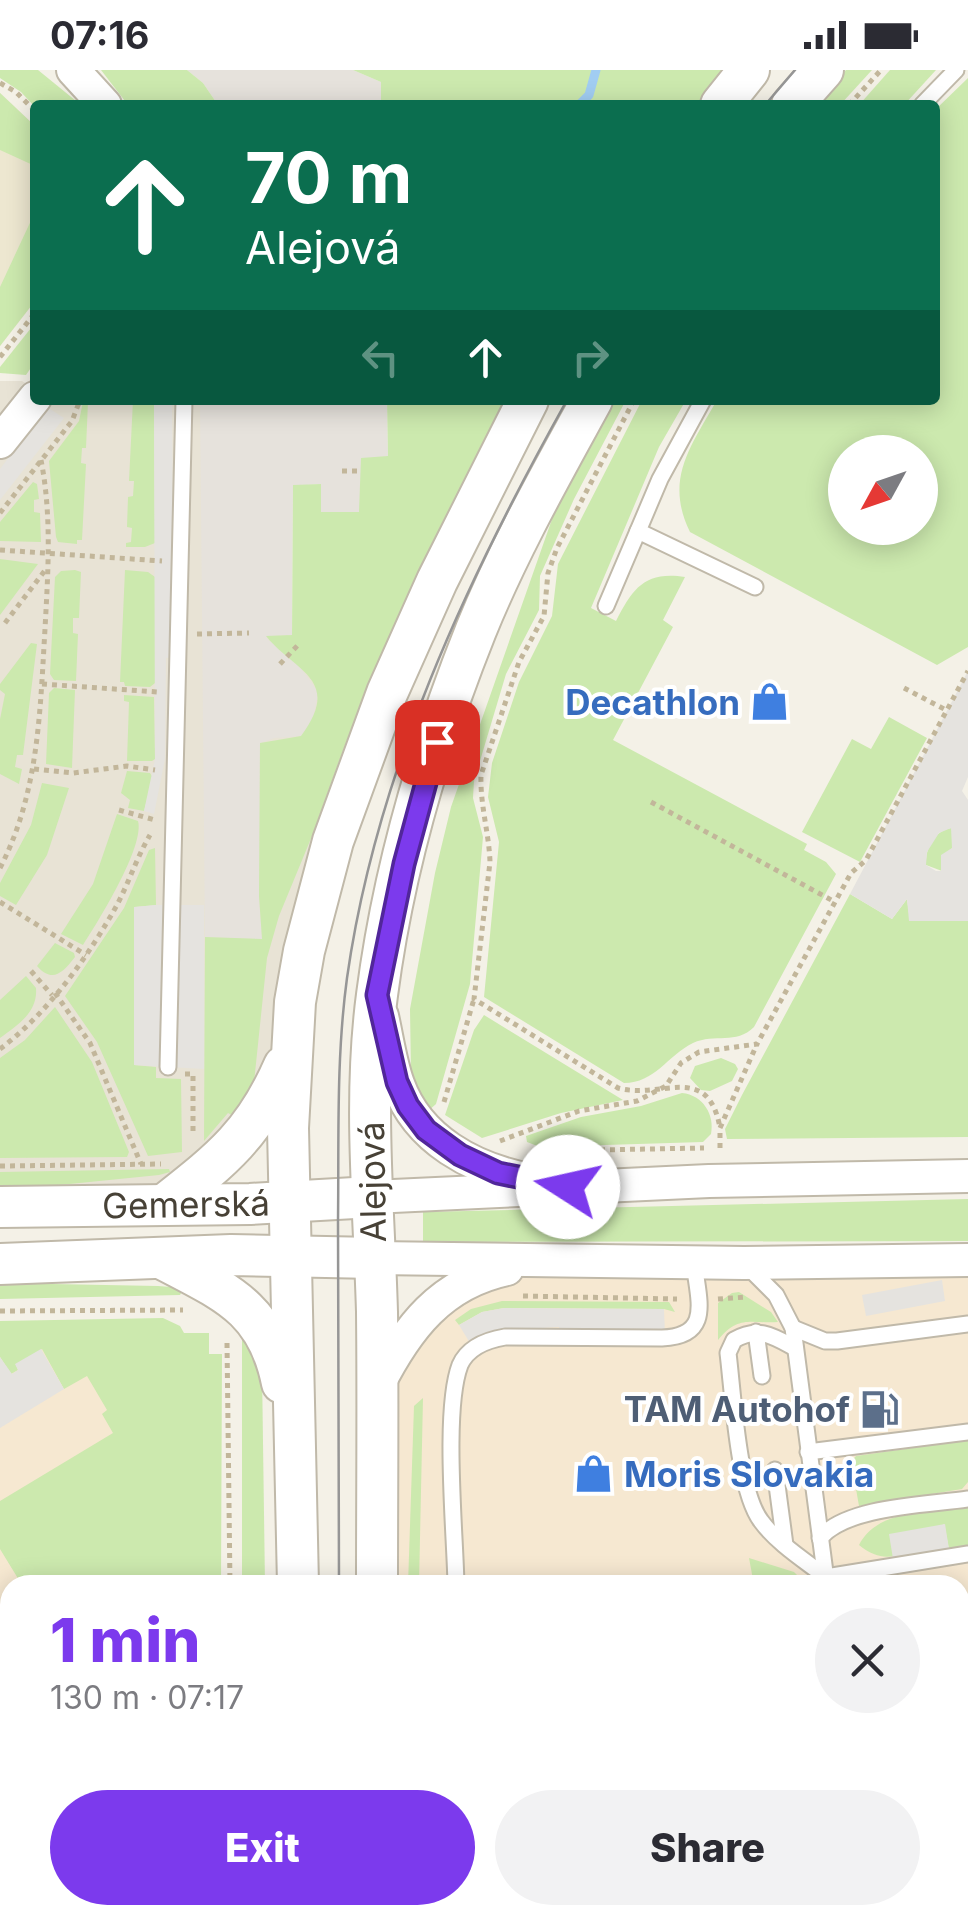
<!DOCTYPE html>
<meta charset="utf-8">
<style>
:root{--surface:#fff;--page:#f2f2f3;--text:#2b2b33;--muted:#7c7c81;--accent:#7c3aed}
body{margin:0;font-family:Inter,sans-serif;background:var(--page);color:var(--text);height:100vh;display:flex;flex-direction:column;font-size:38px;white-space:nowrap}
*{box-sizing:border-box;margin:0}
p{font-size:32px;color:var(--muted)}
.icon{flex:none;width:55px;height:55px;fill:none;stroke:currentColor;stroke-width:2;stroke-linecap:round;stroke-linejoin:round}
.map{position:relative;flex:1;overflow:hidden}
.details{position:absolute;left:0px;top:1505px;width:970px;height:350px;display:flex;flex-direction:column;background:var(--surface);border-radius:30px 30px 0 0;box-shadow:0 5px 25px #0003}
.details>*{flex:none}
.hud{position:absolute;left:30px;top:30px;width:910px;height:305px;border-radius:10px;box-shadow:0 5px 25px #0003;background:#0b6e4f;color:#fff;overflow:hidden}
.needle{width:65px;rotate:230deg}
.buttons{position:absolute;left:828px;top:365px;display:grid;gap:20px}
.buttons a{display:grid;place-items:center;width:110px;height:110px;border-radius:50%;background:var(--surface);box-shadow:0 5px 25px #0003;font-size:50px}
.pin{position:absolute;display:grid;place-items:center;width:85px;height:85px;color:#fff;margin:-42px;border-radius:20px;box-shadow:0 5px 15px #0006}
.me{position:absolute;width:110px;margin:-55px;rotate:280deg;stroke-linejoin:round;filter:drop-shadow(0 0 8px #0008)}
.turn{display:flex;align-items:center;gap:35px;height:210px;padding:0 50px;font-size:45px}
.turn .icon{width:130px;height:130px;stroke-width:2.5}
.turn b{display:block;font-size:70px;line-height:85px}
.lanes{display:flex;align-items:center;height:95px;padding:0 50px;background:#0003;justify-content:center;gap:50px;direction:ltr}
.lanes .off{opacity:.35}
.round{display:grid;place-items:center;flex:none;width:105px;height:105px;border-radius:52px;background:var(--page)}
.summary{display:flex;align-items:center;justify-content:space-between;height:170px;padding:0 50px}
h1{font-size:60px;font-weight:800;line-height:75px;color:var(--accent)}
.cta{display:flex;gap:20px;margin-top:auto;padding:20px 50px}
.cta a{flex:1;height:115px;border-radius:60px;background:var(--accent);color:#fff;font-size:40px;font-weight:800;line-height:115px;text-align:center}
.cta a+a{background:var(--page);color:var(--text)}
.status{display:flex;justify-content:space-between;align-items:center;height:70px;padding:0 50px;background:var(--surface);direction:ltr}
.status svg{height:28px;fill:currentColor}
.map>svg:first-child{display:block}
.residential{fill:#e8e3d5}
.commercial{fill:#f6e8d1}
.industrial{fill:#e6e2dc}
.education{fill:#ede7d0}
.green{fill:#cce9ae;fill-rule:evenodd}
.parking{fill:#e5e3df;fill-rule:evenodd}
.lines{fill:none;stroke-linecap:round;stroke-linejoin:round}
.stream{stroke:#a1cdf2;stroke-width:9}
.service-casing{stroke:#c0b9a9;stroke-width:19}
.minor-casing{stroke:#c0b9a9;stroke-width:36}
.tertiary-casing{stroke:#c0b9a9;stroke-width:44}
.path{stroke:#c2b69a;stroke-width:5;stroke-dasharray:5 5;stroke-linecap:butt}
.service{stroke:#fff;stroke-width:15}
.minor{stroke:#fff;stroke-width:32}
.tertiary{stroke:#fff;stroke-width:40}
.tram{stroke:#969696;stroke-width:2.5}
.route-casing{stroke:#51269a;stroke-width:25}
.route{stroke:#7c3aed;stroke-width:18}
.labels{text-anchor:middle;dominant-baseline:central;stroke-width:8;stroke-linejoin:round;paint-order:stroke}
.shop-label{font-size:35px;font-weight:bold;fill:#366cbe;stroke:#fff;text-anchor:end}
.street-label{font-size:35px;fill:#474136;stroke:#fff}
.service-label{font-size:35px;font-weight:bold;fill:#4e5e75;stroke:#fff;text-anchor:end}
</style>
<div class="status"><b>07:16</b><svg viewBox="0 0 49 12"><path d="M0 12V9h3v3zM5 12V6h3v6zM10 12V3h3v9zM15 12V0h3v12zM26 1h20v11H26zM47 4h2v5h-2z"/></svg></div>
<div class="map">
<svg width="968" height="1855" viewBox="0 0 968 1855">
<rect width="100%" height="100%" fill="#f4f1e7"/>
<path class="residential" d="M 0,311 L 22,311 L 35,319 L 35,330 L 267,330 L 267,553 L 387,623 L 290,983 L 164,1135 L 0,1137 Z"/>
<g class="commercial">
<path d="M 968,1190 L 968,1855 L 376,1855 L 376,1845 L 960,1845 L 960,1515 L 377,1515 L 396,1280 L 491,1203 Z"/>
<path d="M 107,1263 L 128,1454 L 129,1515 L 10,1515 L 10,1845 L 173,1845 L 173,1855 L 0,1855 L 0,1270 Z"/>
</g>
<g class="industrial">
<path d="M 187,0 L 353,0 L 381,12 L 382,35 L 218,35 L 203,13 Z"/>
<path d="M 200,330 L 387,330 L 388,387 L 359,442 L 321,442 L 320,414 L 293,416 L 292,565 L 267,566 L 267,569 L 295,590 L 318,622 L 313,650 L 301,666 L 275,668 L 260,673 L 259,826 L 262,869 L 205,867 Z"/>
</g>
<path class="education" d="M 0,23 L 35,56 L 35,231 L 0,276 Z"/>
<g class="green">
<path d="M 0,0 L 38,0 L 81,35 L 35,37 L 21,22 L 0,8 Z"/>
<path d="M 101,0 L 187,0 L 203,13 L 218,35 L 128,35 Z"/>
<path d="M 353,0 L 729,0 L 701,35 L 381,35 L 381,12 Z"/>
<path d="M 846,0 L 872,0 L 840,35 L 814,35 Z"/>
<path d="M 890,0 L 936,0 L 904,35 L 859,35 Z"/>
<path d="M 968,8 L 968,577 L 937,595 L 690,462 C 664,409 691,376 717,330 L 935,330 L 935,40 ZM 845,382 L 920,382 L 920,458 L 845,458 Z"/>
<path d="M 0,23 L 35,56 L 35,96 L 0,80 Z"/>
<path d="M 35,142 L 35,231 L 0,276 L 0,217 Z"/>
<path d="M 35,253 L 35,292 L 26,305 L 0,303 L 0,297 Z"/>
<path d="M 133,330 L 152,331 L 154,334 L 155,473 L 145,477 L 126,477 L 126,473 L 131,472 L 132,458 L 127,457 L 128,427 L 133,426 L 134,411 L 129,411 Z"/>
<path d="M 387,330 L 512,330 L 405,538 L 346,672 L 312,766 L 279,846 L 267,888 L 253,1022 L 241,1050 L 228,1043 L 204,1071 L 205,867 L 262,869 L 259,826 L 260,673 L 301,666 C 343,609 295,602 266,566 L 292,565 L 293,415 L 321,414 L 321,442 L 359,442 L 361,388 L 388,386 Z"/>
<path d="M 611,330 L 626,330 L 574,429 L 540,506 L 539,540 L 506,604 L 474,711 L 473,728 L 483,767 L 470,914 L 436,1034 L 427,1042 L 411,1004 L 410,939 L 435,803 L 451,737 L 564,415 Z"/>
<path d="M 642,330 L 686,330 L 659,377 L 591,538 L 616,551 C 633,518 645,501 685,507 L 663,550 L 673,557 L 613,670 L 807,774 L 804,780 L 826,792 L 836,804 L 754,957 C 736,975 715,963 693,973 C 667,986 655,1013 624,1013 L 484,927 L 499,772 L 488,727 L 492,693 L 519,612 L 552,546 L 558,494 Z"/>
<path d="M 83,332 L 88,332 L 86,378 L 82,378 L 81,393 L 86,394 L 82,470 L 77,470 L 77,474 L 58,472 L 56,467 L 49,391 L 79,351 Z"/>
<path d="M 33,412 L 37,414 L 39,429 L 34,430 L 34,442 L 40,443 L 41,472 L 0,471 L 0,452 Z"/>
<path d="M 0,489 L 38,494 L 0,545 Z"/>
<path d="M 75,500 L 81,502 L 79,548 L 73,548 L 73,563 L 78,564 L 76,611 L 54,610 L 50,604 L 55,507 L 61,501 Z"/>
<path d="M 125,500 L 148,502 L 155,507 L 155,613 L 150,617 L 125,616 L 124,612 L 120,612 Z"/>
<path d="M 31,573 L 37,574 L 23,685 L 17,685 L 15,697 L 22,699 L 19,714 L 0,704 L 0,649 L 5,624 L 0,620 L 0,614 Z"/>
<path d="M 54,618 L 75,620 L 72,698 L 46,694 L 49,623 Z"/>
<path d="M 124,625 L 154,627 L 155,689 L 152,691 L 127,691 L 129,632 L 124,631 Z"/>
<path d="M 889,647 L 927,668 L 860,792 L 802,762 L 852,669 L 871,679 Z"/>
<path d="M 127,701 L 150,703 L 153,708 L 144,741 L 128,738 L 130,730 L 121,723 Z"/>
<path d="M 42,713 L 69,718 L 47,785 L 16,835 L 0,826 L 0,813 L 31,755 Z"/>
<path d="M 117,744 L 138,751 C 145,776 98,852 83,875 L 61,864 L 93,814 Z"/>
<path d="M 952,758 L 952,778 L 942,801 L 926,795 C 925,779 934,760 952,758 Z"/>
<path d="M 155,778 L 156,835 L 135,837 L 134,995 L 156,997 L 156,1008 L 181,1009 L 182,1082 L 148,1086 L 97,972 L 65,926 L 124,838 L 149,780 Z"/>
<path d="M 850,824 L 892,849 L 907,829 L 910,851 L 968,851 L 968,1067 L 727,1069 L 725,1059 L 742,1025 Z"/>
<path d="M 55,873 L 74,883 L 75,887 C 63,902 53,914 37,896 Z"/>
<path d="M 26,906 L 36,918 C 38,942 18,955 0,968 L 0,930 Z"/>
<path d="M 55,937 L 92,992 L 129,1082 L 127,1087 L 0,1088 L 0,988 L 25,970 Z"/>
<path d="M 484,945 L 623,1030 L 561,1043 L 482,1068 L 445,1045 L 474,960 Z"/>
<path d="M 721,988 L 735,994 L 738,999 L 732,1011 L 710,1021 L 701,1020 L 690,1008 L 695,996 Z"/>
<path d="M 682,1023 C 703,1025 715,1045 711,1064 L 703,1072 L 540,1077 L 527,1072 L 526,1066 L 581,1047 L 641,1036 Z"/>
<path d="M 169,1099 L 170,1102 L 159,1105 L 0,1121 L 0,1102 Z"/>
<path d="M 968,1129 L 968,1171 L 423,1172 L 423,1142 Z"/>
<path d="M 0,1213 L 158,1216 L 184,1218 L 180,1225 L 0,1229 Z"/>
<path d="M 739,1222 L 771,1242 L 778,1252 C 752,1254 739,1244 718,1270 L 718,1233 L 732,1223 Z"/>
<path d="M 502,1231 L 669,1232 L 675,1242 L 664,1239 L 504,1238 L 482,1242 L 459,1255 L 455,1250 L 471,1239 Z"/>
<path d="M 163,1248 L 180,1256 L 184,1263 L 209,1263 L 209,1284 L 222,1284 L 221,1515 L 22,1515 L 0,1479 L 0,1431 L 113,1363 L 102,1344 L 107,1340 L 87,1306 L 64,1319 L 42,1279 L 16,1295 L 18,1300 L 11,1304 L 0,1287 L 0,1251 Z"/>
<path d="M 247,1264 L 262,1300 L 265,1515 L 242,1515 L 242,1266 Z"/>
<path d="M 423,1328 L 419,1515 L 408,1515 L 414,1336 Z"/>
<path d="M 968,1370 L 968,1412 L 962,1419 L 859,1436 L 856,1419 L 846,1420 L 843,1401 L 856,1386 Z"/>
<path d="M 968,1437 L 968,1477 L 949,1479 L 944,1454 C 913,1475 894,1503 859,1475 C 878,1438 932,1442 968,1437 Z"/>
<path d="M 749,1488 L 794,1502 L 807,1515 L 754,1515 Z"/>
<path d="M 10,1574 L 10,1620 L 0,1620 L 0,1580 Z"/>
<path d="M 968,1679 L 968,1855 L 458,1855 L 460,1845 L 960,1845 L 960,1680 Z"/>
<rect x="173" y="1845" width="48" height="10"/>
</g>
<g class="parking">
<path d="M 154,330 L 172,330 L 173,492 L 172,587 L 166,588 L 165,689 L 154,744 L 144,741 L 155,689 Z"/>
<path d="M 47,337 L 64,348 L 0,430 L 0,399 Z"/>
<path d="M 968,601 L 968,707 L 962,721 L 968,730 L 968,851 L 909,851 L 907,829 L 892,849 L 850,824 ZM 951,758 L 952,778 L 941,785 L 941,801 L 936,801 L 926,795 L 927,782 L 939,763 Z"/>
<path d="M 156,835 L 204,835 L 204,999 L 134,995 L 134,837 Z"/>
<path d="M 942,1210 L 945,1231 L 866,1246 L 862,1225 Z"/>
<path d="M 504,1238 L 664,1239 L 665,1265 L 560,1265 L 559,1257 L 498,1261 L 470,1273 L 459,1255 L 482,1242 Z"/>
<path d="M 41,1279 L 64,1319 L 0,1358 L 0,1287 L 12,1304 L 18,1300 L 15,1294 Z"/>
<path d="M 945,1454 L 949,1479 L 893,1489 L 889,1464 Z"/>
</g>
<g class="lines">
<path class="stream" d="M 579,35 L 589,25 L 596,0"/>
<defs>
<g id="service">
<path d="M 922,35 L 956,0"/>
<path d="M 703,330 L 660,409 L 638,461 L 755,517"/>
<path d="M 606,536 L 638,461"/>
<path d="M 168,997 L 184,330"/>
<path d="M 747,1196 L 776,1225 L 793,1258 L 826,1510"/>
<path d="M 793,1258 L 825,1271 L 837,1271 L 968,1254"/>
<path d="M 756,1262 L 762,1306"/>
<path d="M 795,1278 C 773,1266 758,1256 734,1270 L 728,1283 C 733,1323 738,1421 761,1451 C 777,1473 804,1490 826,1507 L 968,1484"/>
<path d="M 808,1382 L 968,1362"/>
<path d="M 775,1400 L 785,1475"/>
<path d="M 820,1468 C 847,1436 927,1435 968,1429"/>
<path d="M 456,1515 C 455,1462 443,1340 460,1295 C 468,1277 487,1270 505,1267 L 662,1268 C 713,1266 698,1230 694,1192"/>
<path d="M 0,1834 L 10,1834"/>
</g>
<g id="minor">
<path d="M 73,0 L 105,35"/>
<path d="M 0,372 L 35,328"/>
<path d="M 382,946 C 387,968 390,992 398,1014 C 418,1070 473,1099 529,1110"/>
<path d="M 372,1127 L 709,1111 L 968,1106"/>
<path d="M 374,1188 L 744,1193 L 968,1190"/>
<path d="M 378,1315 C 407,1258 441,1213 507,1199"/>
<path d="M 960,1582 L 968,1581"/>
</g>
<g id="tertiary">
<path d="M 721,35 L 749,0"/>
<path d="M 792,35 L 823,0"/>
<path d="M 164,1135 C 221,1090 254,1065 284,996"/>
<path d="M 0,1137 L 250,1134 L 372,1127"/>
<path d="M 163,1189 C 225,1222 267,1237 282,1313"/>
<path d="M 0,1194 L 231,1185 L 374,1188"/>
<path d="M 298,1515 L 288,1058 L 295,932 L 304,881 L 333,771 L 387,623 L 437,511 L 528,330"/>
<path d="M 377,1515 C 377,1424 378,1333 377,1242 C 374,1136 363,1031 377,925 C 393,801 430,675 476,560 C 508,481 551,405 592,330"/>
<path d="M 300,1845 L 300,1855"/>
<path d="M 376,1855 L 376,1845"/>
</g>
</defs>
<use href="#service" class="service-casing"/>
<use href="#minor" class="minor-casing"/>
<use href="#tertiary" class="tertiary-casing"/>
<g class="path">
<path d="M 0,13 L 16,22 L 35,41"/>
<path d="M 849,35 L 881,0"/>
<path d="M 0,287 L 35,243"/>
<path d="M 634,330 L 557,478 L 548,503 L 544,546 L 519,592 L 481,705 C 480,735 489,763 490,792 L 474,929 L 618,1018 C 661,1030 708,991 720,1058"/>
<path d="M 342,401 L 360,401"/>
<path d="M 0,443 L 72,351 L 80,330"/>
<path d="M 0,480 L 162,491"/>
<path d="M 5,553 L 46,499"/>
<path d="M 197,564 L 249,563"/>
<path d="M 280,594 L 298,575"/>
<path d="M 42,614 L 158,622"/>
<path d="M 904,618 L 946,640"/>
<path d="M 34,699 L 73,703 L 127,696 L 155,700"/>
<path d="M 651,732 L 835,832"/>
<path d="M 119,740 L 155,750"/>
<path d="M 0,798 C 39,723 40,641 45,559 C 48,502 52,446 41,390"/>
<path d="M 0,832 L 86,885"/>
<path d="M 31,901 L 52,925"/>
<path d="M 55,923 L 90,973 L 141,1094"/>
<path d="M 0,979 C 48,943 88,887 117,835 C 129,812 137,787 150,765"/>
<path d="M 185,1004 L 193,1004 L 193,1065"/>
<path d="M 444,1032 L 474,929"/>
<path d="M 500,1071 L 579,1041 L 637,1031 L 666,1016 L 681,993 L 699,982 L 757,974 L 851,803 L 866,790 L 968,601"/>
<path d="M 720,1078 L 720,1058 L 757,974"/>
<path d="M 540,1081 L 704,1078"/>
<path d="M 0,1096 L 161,1094"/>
<path d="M 523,1226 L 677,1229"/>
<path d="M 718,1229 L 747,1227"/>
<path d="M 0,1241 L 183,1240"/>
<path d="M 227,1273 L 230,1515"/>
<path d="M 960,1667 L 968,1666"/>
<path d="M 438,1845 L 438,1855"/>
<path d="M 904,1845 L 923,1855"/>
<path d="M 230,1855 L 230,1845"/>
<path d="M 963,1855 L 968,1846"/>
</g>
<use href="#service" class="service"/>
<use href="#minor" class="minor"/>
<use href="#tertiary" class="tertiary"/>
<g class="tram">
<path d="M 765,35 L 795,0"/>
<path d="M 339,1515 C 339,1394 338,1272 338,1151 C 339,1070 336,989 347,908 C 376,703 467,509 567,330"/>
<path d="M 327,1845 L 327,1855"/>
</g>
</g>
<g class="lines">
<defs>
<path id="route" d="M 437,672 L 404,794 L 377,925 L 397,1012 L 408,1036 L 426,1060 L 460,1085 L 498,1103 L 568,1117"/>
</defs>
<use href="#route" class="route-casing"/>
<use href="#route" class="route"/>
</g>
<defs>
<symbol id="shop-bare" viewBox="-9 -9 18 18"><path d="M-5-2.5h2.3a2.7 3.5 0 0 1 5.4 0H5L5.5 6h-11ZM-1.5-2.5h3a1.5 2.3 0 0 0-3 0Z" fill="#3f7fe0" stroke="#fff" stroke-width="2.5" paint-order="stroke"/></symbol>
<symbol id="fuel-bare" viewBox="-9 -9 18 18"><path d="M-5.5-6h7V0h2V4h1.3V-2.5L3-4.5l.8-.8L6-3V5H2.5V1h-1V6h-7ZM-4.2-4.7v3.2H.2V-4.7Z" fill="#5c6f8a" stroke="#fff" stroke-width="2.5" paint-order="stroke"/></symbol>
</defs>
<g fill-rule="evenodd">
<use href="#shop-bare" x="742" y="604" width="55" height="55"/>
<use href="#fuel-bare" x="852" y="1312" width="55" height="55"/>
<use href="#shop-bare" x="566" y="1376" width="55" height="55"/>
</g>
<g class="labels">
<g class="shop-label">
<text x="740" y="632">Decathlon</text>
<text x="624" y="1404" text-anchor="start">Moris Slovakia</text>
</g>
<g class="street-label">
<text transform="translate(372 1112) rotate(-91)">Alejová</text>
<text transform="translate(186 1134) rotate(-1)">Gemerská</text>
</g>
<g class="service-label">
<text x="850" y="1339">TAM Autohof</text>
</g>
</g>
</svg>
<div class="buttons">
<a><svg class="needle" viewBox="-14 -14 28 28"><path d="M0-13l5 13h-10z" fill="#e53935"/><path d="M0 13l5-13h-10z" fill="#7c7c81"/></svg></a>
</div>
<div class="pin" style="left:437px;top:672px;background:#d93025"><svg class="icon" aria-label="arrive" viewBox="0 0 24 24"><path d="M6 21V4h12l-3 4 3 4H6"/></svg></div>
<svg class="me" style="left:568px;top:1117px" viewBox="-20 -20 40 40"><circle r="19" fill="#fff"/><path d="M0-13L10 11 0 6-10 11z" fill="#7c3aed"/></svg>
<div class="hud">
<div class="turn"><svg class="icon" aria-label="ahead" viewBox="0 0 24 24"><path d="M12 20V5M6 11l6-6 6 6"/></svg><div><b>70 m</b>Alejová</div></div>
<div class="lanes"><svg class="icon off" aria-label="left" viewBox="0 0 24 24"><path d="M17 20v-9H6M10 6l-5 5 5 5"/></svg><svg class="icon" aria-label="ahead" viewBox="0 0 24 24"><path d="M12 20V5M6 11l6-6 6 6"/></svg><svg class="icon off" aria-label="right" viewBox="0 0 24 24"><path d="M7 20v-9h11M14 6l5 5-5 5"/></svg></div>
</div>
<section class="details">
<div class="summary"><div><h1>1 min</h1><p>130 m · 07:17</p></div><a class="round"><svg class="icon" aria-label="close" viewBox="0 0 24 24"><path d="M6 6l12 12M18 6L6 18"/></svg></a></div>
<div class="cta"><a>Exit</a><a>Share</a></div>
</section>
</div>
